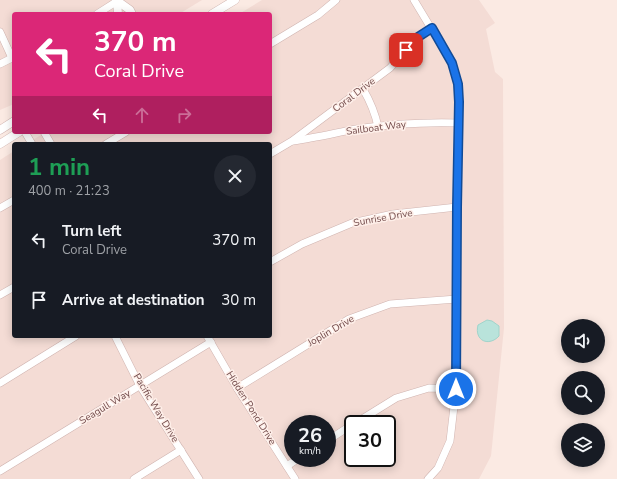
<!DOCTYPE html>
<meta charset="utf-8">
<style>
:root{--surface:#171b24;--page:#242831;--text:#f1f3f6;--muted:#9ea1a6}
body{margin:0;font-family:"Nunito Sans",sans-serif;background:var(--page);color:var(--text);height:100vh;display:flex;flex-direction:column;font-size:15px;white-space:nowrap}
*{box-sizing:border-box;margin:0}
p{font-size:13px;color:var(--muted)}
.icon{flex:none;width:22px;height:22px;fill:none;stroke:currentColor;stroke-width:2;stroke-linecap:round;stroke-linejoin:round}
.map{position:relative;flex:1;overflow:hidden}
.panel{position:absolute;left:12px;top:142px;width:260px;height:196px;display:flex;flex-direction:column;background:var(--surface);border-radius:4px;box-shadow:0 2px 10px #0003}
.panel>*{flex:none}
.top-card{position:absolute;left:12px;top:12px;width:260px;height:122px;border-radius:4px;box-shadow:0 2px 10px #0003;background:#db2777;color:#fff;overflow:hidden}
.buttons{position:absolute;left:561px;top:319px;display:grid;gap:8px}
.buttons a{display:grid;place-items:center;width:44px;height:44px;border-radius:50%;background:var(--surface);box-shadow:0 2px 10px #0003;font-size:20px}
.speed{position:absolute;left:284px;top:415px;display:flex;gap:8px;font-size:20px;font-weight:700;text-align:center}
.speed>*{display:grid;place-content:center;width:52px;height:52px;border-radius:50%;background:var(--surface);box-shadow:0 2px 10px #0003;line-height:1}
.speed small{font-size:10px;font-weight:400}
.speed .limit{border:2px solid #111;border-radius:6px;background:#fff;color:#111}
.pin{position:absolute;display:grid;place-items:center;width:34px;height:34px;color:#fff;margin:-17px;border-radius:8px;box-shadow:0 2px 6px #0006}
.me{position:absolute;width:44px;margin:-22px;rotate:0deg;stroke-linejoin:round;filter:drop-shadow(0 0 3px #0008)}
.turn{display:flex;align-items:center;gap:14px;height:84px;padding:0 16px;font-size:18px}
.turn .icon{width:52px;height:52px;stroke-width:2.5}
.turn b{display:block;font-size:28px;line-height:34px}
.lanes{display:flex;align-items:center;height:38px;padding:0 16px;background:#0003;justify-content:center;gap:20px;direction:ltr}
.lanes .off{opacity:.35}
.round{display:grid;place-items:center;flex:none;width:42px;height:42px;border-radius:21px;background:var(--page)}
.head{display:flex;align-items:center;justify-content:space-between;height:68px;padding:0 16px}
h1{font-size:24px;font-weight:700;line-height:30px;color:#1e9e55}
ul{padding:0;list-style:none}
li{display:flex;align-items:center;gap:12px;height:60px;padding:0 16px}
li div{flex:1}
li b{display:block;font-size:15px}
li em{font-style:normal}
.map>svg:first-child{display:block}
.residential{fill:#f4dcd5;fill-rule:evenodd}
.water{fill:#b9e3db;stroke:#a0d4cb}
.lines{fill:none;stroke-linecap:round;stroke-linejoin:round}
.minor-casing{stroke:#d0b4b0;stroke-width:8}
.tertiary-casing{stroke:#d0b4b0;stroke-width:9}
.minor{stroke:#fff;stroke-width:7}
.tertiary{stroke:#fff;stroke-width:8}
.route-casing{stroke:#114b97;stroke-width:10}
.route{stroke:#1a73e8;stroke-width:7}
.labels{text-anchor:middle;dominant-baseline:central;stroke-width:3;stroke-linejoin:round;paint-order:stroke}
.street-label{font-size:10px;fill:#724b4b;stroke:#feefe9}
</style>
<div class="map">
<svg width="617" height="479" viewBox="0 0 617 479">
<rect width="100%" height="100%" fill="#fbeae3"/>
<g class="residential">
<path d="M 0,0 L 202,0 L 179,14 L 14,14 L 14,104 L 0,110 Z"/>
<path d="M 262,0 L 479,0 L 495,23 L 486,29 L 495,72 L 503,79 L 504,328 L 491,456 L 479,479 L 0,479 L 0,160 L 14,151 L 14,336 L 270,336 L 270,144 L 26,144 L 46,132 L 270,132 L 270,14 L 239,14 ZM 293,424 L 327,424 L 327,458 L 293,458 ZM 353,424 L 387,424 L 387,458 L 353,458 Z"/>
</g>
<path class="water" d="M 487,320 L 492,321 L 499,326 L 499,336 C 489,347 474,341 478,325 Z"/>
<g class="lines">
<defs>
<g id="minor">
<path d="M 414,0 L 452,63 L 458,83 L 459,102 L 457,207 L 456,389 L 450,441 L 438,468 L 428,479"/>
<path d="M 97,14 L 119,0"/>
<path d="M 0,32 L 12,58"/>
<path d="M 270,44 L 318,15 L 336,0"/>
<path d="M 0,64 L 14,57"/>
<path d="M 363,89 C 370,101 375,112 378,127"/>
<path d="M 25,132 L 32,144"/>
<path d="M 44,132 L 51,144"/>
<path d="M 293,141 C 314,138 335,133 356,129 C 390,124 425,122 459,123"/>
<path d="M 106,144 L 126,132"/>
<path d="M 270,154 L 292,141 L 390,68 L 418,37 L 432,28"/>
<path d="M 0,208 L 14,200"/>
<path d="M 270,262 L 302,244 L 352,223 L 393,214 L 457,207"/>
<path d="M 0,295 L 14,287"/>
<path d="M 115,336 L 140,386 L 199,479"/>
<path d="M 207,336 L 237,388 L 295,479"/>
<path d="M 0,383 L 76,336"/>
<path d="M 237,388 L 349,319 L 390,304 L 457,299"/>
<path d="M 354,424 L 396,398 L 429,388 L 456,389"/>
<path d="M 327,441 L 353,424"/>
<path d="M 287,466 L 299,458"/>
<path d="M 0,471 L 211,342"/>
<path d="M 134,479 L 181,450"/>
</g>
<g id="tertiary">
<path d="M 116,0 L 130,10 L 132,14"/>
<path d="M 117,1 L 118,14"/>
<path d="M 212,14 L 235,0"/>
<path d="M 0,130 L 14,121"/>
<path d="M 0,144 L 19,132"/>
</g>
</defs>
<use href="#minor" class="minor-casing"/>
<use href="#tertiary" class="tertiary-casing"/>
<use href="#minor" class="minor"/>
<use href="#tertiary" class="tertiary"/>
</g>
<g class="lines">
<defs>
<path id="route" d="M 406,50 L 418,37 L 432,28 L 452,63 L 458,84 L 459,102 L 457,207 L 456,389"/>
</defs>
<use href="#route" class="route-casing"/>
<use href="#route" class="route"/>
</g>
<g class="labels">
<g class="street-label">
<text transform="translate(354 95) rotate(-37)">Coral Drive</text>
<text transform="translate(376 128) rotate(-7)">Sailboat Way</text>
<text transform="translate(383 218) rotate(-10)">Sunrise Drive</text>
<text transform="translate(331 331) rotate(-30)">Joplin Drive</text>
<text transform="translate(105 407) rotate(-31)">Seagull Way</text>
<text transform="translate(156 408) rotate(59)">Pacific Way Drive</text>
<text transform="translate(251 408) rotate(58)">Hidden Pond Drive</text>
</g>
</g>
</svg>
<div class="buttons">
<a><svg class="icon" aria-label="sound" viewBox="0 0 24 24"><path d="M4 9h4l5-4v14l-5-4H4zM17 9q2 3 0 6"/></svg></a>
<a><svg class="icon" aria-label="search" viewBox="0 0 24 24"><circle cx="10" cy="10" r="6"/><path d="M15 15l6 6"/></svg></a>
<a><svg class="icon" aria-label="layers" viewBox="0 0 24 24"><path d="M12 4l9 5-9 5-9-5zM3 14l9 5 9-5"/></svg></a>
</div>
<div class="speed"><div>26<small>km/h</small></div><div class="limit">30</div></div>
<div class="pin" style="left:406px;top:50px;background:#d93025"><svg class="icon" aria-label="arrive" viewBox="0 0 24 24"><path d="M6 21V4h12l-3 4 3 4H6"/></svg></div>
<svg class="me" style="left:456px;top:389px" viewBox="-20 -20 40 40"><circle r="17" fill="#1a73e8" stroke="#fff" stroke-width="3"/><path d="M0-11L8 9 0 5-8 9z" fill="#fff"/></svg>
<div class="top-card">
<div class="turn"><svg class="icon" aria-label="left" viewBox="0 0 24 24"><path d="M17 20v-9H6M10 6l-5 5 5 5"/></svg><div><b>370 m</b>Coral Drive</div></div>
<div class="lanes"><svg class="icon" aria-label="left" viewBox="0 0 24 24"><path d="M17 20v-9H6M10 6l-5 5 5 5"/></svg><svg class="icon off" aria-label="ahead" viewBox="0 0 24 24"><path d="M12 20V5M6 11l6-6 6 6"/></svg><svg class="icon off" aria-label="right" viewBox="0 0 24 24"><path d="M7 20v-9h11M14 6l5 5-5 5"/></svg></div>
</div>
<section class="panel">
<div class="head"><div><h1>1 min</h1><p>400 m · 21:23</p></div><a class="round"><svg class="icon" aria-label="close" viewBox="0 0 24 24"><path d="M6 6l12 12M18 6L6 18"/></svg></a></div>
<ul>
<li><svg class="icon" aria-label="left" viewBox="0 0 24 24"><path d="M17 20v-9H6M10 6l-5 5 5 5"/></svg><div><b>Turn left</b><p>Coral Drive</p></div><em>370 m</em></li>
<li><svg class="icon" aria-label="arrive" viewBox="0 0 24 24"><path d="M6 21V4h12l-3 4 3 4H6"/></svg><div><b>Arrive at destination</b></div><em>30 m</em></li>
</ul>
</section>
</div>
